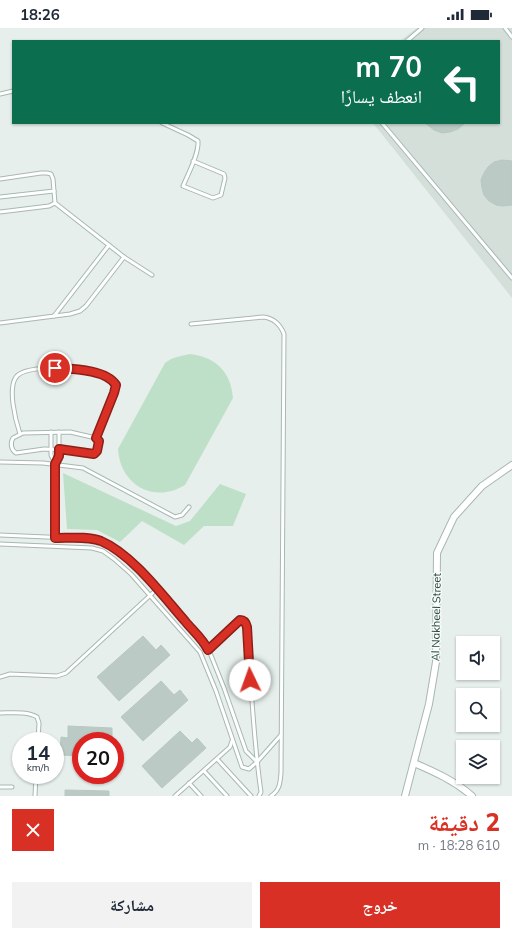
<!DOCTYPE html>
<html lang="ar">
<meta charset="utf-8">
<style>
:root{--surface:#fff;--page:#f2f2f3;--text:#1f2937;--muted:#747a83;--accent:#d93025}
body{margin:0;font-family:Mulish,"Noto Naskh Arabic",sans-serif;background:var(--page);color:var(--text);direction:rtl;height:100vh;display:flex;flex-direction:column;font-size:15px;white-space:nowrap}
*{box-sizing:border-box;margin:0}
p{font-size:13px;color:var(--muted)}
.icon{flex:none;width:22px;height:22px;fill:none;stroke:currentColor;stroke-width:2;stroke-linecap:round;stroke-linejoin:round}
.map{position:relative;height:768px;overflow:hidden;direction:ltr}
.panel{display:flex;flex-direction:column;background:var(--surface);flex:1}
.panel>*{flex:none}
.guide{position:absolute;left:12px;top:12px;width:488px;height:84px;border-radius:0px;box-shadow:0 1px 3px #0004;direction:rtl;background:#0b6e4f;color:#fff;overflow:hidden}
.buttons{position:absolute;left:456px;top:608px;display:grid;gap:8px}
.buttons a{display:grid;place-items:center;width:44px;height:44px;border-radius:0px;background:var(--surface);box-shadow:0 1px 3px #0004;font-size:20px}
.speed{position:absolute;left:12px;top:704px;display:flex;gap:8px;font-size:20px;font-weight:700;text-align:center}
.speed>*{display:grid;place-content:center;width:52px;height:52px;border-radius:50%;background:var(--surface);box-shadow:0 1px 3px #0004;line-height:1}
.speed small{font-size:10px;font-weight:400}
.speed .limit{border:6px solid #d22;background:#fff;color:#111}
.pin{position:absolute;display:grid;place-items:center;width:34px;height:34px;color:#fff;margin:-17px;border:2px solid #fff;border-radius:50%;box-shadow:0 1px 4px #0007}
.me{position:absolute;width:44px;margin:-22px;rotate:357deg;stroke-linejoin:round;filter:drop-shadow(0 0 3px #0008)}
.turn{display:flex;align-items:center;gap:14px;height:84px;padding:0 12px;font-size:18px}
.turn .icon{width:52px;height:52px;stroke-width:2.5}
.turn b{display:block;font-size:28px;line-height:34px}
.round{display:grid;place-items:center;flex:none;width:42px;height:42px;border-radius:0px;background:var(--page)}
.overview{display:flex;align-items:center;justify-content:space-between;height:68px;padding:0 12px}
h1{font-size:24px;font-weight:800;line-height:30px;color:var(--accent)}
.button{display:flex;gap:8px;margin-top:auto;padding:8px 12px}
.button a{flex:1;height:46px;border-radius:0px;background:var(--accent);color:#fff;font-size:16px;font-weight:800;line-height:46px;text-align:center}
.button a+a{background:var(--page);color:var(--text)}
.status{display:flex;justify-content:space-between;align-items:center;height:28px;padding:0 20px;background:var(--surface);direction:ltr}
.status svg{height:11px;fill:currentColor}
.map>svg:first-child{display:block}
.built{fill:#d4dfda}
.green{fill:#bfe0c8}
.building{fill:#bbcac4;stroke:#b8c9c2}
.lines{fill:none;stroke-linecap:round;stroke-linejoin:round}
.service-casing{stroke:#a8b8b2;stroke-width:5}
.minor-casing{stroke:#a8b8b2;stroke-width:8}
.service{stroke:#fff;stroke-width:3}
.minor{stroke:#fff;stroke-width:6}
.route-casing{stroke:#8d1f18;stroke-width:10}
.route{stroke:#d93025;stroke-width:7}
.labels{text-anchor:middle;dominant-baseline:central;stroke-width:3;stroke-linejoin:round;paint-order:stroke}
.street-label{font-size:11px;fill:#24423a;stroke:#f7fbf9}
</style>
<div class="status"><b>18:26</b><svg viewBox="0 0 49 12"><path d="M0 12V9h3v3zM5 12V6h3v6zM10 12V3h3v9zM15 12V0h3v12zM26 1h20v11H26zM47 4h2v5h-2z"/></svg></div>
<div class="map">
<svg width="512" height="768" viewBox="0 0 512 768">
<rect width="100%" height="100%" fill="#e6efeb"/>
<path class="built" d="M 417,0 L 512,0 L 512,270 L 373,95 L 499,95 L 499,13 L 400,13 Z"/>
<g class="green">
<path d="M 190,326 C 216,329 231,344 233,370 L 185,457 C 154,476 120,457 118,421 L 165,335 C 173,329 180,328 190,326 Z"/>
<path d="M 63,445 L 176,498 L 190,493 L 220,456 L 246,466 L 233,498 L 204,498 L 184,517 L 142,493 L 120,514 L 97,502 L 67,501 Z"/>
</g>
<g class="building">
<path d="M 425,95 L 465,95 L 458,101 L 450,104 L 442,105 L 434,102 Z"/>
<path d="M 502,132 L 512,133 L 512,177 L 503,178 L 496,177 L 489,173 L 484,167 L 482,160 L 481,152 L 484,145 L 488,139 L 494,134 Z"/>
<path d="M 143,608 L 156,622 L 161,617 L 170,627 L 119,673 L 97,649 Z"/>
<path d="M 161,653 L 174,667 L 180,662 L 188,672 L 143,713 L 121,689 Z"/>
<path d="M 68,698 L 112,700 L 112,713 L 81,713 L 81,728 L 60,727 L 61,709 L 68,710 Z"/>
<path d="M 180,703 L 192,715 L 197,710 L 206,720 L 162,760 L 142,738 Z"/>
<path d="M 65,762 L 109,763 L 109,768 L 65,768 Z"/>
</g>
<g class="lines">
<defs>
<g id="service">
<path d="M 505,0 L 512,9"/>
<path d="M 407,13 L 422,0"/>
<path d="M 0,66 L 13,63"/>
<path d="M 162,95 L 188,107 L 198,113 C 199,126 188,146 183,158 L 213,170 L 221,167 L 225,150 L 224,146 L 193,133"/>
<path d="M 382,95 L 512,250"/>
<path d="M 0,151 L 41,145 L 47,145 L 51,146 L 53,151 L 55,175 L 124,229 L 152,247"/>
<path d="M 0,169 L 54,163"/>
<path d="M 0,184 L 49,178 L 55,175"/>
<path d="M 54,288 L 109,217"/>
<path d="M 0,295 L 70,286 L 80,283 L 86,278 L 124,229"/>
<path d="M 191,296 L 263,289 C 274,290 280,296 284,306 L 281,745 C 280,755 280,762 271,768"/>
<path d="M 51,404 L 51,427 L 55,436 L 55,510"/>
<path d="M 70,404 L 96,410 L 99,413 L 97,423 L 94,426 L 71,422 L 44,421 L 16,425 C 11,422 10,415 13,410 L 23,405 Z"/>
<path d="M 20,406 C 16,394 6,357 18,347 C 32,335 100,339 113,352 C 114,354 115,356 116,357 L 114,365 L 96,410"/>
<path d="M 0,434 L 43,435 L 83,440 L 175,489 L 182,487 L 189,479"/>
<path d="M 55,436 L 59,428 L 59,404"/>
<path d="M 0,507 L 93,511 L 100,513 L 112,519 L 137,540 L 208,620 L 224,660 L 246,723 L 257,734 L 249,741 L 242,739 L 216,663 L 200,624 L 131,546 L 114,531 L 103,523 L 92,520 L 0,516"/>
<path d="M 208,622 L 240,592 L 245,594 L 247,599 C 251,654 253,709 261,764 L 259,768"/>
<path d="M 0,649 L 10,646 L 57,648 L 66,645 L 157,561"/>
<path d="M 0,685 C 11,685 27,683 37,689 L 39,695 L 38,713"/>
<path d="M 217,731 L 251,768"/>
<path d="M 257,734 L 281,707"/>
<path d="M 204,743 L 227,768"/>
<path d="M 189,755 L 201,768"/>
<path d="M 0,759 L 12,759"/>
<path d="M 35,768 L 36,747"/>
<path d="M 175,768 L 230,719 L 232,713"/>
</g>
<g id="minor">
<path d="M 414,735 C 435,744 455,753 472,768"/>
<path d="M 405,768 L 429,676 L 436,634 L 437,525 L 454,489 L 482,458 L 512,437"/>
</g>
</defs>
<use href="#service" class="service-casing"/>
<use href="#minor" class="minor-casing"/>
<use href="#service" class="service"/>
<use href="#minor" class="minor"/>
</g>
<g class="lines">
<defs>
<path id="route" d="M 55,340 C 72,341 106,341 116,357 L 114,365 L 96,410 L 99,413 L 97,423 L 94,426 L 59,421 L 59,428 L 55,436 L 55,510 C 69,510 88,508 101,513 C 132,526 163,568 185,593 C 192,602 203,611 208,622 L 240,592 C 244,592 246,595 247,599 L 250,652"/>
</defs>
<use href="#route" class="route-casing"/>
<use href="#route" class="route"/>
</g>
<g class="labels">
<g class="street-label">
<text transform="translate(436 589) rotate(-89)">Al Nakheel Street</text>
</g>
</g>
</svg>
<div class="buttons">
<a><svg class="icon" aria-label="sound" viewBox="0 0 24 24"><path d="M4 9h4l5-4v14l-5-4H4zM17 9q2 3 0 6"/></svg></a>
<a><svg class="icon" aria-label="search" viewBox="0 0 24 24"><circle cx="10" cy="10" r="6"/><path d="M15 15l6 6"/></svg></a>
<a><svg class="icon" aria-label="layers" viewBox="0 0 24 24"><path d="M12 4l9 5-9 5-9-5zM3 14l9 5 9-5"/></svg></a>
</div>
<div class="speed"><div>14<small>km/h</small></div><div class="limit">20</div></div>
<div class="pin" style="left:55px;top:340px;background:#d93025"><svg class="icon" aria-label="arrive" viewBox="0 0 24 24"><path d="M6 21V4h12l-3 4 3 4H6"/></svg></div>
<svg class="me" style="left:250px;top:652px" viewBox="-20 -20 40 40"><circle r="19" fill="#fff"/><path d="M0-13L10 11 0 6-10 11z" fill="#d93025"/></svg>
<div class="guide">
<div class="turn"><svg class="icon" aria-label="left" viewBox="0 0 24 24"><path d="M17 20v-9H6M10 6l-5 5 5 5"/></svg><div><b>70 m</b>انعطف يسارًا</div></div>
</div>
</div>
<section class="panel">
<div class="overview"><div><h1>2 دقيقة</h1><p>610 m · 18:28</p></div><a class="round" style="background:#d93025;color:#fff"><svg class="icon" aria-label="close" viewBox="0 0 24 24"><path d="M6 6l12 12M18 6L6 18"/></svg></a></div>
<div class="button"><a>خروج</a><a>مشاركة</a></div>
</section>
